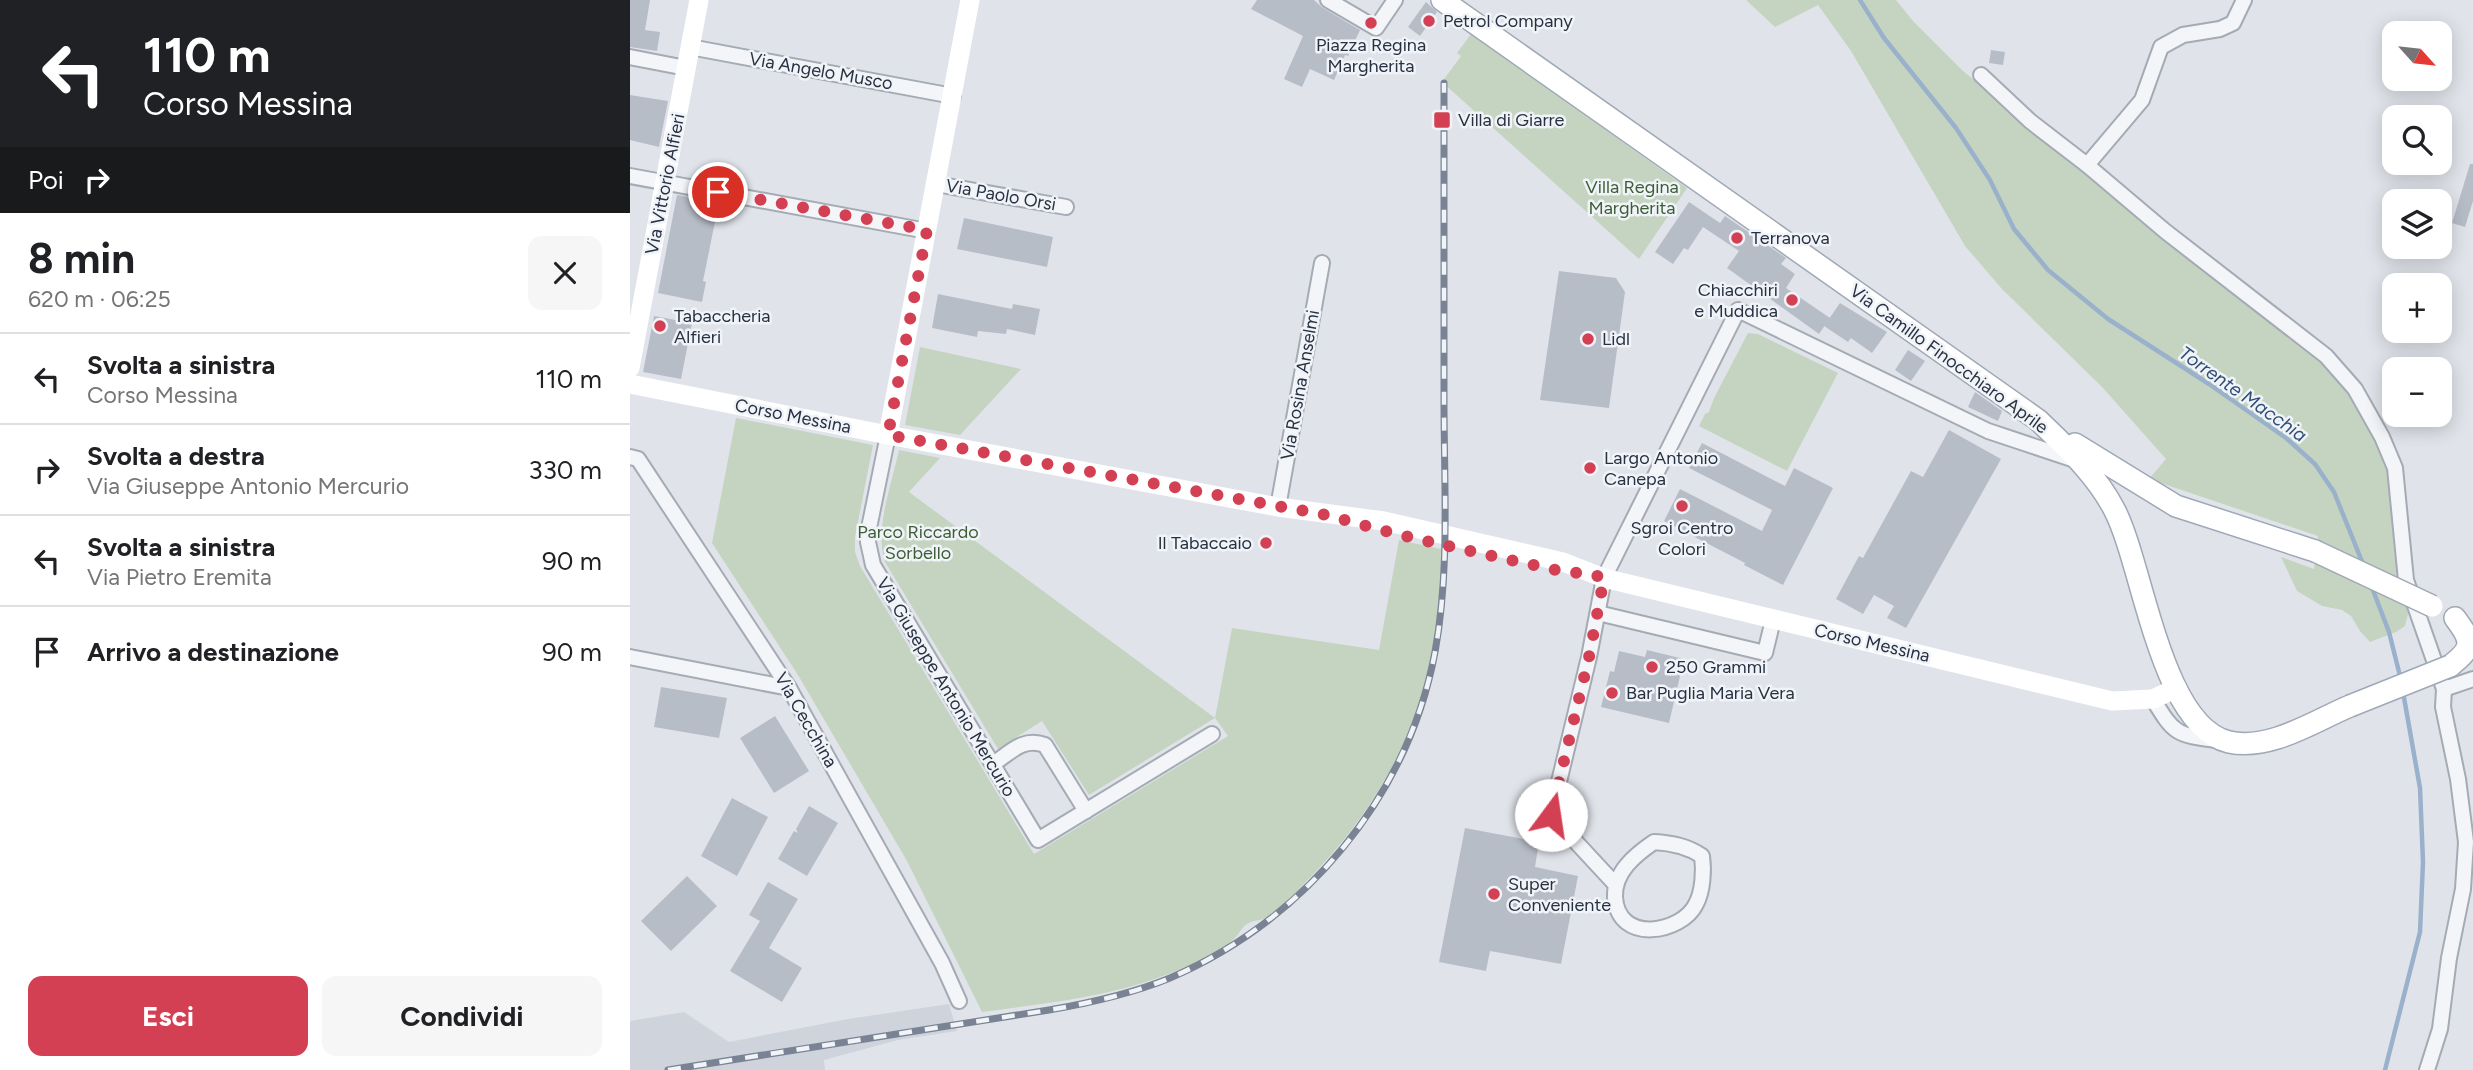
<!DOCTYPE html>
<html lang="it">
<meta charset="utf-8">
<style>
:root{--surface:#fff;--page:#f6f6f6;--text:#202124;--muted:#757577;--line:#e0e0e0;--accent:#d44053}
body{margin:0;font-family:Figtree,sans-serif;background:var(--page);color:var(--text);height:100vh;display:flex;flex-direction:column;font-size:26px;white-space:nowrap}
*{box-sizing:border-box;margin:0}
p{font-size:23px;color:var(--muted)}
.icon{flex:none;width:38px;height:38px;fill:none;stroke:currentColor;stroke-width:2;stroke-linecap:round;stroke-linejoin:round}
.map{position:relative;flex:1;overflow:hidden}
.panel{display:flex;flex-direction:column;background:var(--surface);width:630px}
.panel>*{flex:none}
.hud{background:#202124;color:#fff;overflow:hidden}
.needle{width:46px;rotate:117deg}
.buttons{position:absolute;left:1752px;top:21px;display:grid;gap:14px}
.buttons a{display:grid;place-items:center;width:70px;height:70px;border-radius:14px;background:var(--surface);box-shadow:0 4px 18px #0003;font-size:35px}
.pin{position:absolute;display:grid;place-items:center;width:60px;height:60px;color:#fff;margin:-30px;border:4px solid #fff;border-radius:50%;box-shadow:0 2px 7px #0007}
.me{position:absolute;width:77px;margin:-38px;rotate:14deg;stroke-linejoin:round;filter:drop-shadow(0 0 5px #0008)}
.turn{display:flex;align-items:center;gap:24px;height:147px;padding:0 28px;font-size:32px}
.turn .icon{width:91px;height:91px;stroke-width:2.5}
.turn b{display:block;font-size:49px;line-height:60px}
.then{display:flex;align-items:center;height:66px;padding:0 28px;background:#0003;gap:14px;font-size:26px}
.round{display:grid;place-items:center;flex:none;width:74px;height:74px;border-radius:14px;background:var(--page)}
.summary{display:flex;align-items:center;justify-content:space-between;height:119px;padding:0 28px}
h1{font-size:42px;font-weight:700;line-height:52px}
.button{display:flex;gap:14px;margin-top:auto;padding:14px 28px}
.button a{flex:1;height:80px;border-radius:14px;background:var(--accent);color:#fff;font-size:28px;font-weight:700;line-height:80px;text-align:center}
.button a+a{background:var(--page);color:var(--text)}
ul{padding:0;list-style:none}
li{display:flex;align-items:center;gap:21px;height:91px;padding:0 28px;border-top:2px solid var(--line)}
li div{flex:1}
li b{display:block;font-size:26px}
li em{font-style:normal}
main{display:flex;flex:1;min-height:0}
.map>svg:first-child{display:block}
.built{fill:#ced3dc}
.green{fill:#c5d4c1}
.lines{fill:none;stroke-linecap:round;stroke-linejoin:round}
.stream{stroke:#9ab1cb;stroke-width:4.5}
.building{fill:#b7bdc7}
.street-casing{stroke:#a5abb4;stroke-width:18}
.primary-casing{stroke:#9fa8b6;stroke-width:24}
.street{stroke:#f3f5f8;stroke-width:14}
.secondary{stroke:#fff;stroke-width:19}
.primary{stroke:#fff;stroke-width:21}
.rail-casing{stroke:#798394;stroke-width:7}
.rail{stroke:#f0f3f7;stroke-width:4.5;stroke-dasharray:13;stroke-linecap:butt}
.primary-bridge-casing{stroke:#9fa8b6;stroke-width:24;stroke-linecap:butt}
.primary-bridge{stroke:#fff;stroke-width:21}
.route{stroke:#d44053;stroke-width:12;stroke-dasharray:0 21.6}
.poi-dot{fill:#d44053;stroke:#f0f3f7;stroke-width:2.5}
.labels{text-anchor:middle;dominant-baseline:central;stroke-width:5;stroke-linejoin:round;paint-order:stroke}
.poi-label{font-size:18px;fill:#283142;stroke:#f0f3f7;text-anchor:start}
.street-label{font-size:18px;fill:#283142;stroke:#f0f3f7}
.park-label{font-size:18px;fill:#3c5e35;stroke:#f0f3f7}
.water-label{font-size:19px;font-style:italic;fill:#304f78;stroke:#f0f3f7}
</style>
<main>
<section class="panel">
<div class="hud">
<div class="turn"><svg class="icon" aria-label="left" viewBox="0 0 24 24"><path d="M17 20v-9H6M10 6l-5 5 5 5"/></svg><div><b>110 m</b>Corso Messina</div></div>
<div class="then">Poi<svg class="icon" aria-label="right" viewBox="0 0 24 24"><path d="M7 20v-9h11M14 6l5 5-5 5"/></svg></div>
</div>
<div class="summary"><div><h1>8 min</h1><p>620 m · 06:25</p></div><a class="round"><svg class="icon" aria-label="close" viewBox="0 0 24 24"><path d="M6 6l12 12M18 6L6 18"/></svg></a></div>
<ul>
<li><svg class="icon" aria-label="left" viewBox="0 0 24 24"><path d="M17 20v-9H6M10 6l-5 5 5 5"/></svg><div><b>Svolta a sinistra</b><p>Corso Messina</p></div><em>110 m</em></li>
<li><svg class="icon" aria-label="right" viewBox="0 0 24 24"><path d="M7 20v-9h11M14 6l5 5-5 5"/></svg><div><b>Svolta a destra</b><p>Via Giuseppe Antonio Mercurio</p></div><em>330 m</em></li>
<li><svg class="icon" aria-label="left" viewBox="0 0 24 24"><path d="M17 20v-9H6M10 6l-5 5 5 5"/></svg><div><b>Svolta a sinistra</b><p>Via Pietro Eremita</p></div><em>90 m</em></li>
<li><svg class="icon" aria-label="arrive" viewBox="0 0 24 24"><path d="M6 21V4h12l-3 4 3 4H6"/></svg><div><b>Arrivo a destinazione</b></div><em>90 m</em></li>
</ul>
<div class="button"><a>Esci</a><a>Condividi</a></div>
</section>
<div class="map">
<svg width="1843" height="1070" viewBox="0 0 1843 1070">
<rect width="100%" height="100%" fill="#e0e4ea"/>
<path class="built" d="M 319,1004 L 327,1031 L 268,1040 L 194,1060 L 195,1070 L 0,1070 L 0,1021 L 54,1012 L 99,1042 L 218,1019 Z"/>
<g class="green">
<path d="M 1116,0 L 1266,0 L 1283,21 L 1333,71 L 1705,373 L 1729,403 L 1762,478 L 1770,574 L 1778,614 L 1775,626 L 1766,632 L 1740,642 L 1730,631 L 1721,616 L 1712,610 L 1692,606 L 1667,591 L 1651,557 L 1684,569 L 1688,536 L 1519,479 L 1536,459 L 1473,388 L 1372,289 L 1335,246 L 1221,51 L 1188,5 L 1145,27 Z"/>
<path d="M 841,34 L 1057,188 L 1009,259 L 812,82 L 831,56 L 827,53 Z"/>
<path d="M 1118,333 L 1128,334 L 1208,373 L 1157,471 L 1069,426 L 1075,414 L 1079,412 L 1084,398 Z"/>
<path d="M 290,347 L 391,369 L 330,435 L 275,425 Z"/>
<path d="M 106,418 L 243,445 L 225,537 L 225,552 L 230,566 L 404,854 L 598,736 L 585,718 L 459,795 L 412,721 L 368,749 L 255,562 C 244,530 262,483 269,450 L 310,458 L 279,492 L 585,718 L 602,628 L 749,650 L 769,540 L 811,549 C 810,576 810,602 807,629 C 796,718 750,804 689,868 C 672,886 654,906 634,919 C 629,921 623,920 619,923 C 612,926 610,933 605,938 C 587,956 543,973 519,981 C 465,999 408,1004 352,1012 L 277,861 L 168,675 L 82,543 Z"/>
</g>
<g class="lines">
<g class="stream">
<path d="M 1230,0 L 1254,38 L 1326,128 L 1360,180 L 1384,229 L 1418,270 L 1478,319 L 1579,384 L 1656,438 L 1685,464 L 1704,492 L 1733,564"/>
<path d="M 1741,585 L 1759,632 L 1771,680"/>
<path d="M 1755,1070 L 1790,932 L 1793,862 L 1790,788 L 1773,692"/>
</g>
</g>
<g class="building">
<path d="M 0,0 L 20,0 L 15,30 L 30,32 L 27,51 L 0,47 Z"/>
<path d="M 627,0 L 684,0 L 693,8 L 730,30 L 718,56 L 715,55 L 704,80 L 680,69 L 672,87 L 654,79 L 673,36 L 621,9 Z"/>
<path d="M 796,2 L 807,12 L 790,36 L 778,27 Z"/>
<path d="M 1361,50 L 1375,52 L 1373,65 L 1359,63 Z"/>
<path d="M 0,95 L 38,101 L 29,147 L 0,140 Z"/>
<path d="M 1840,164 L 1843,164 L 1843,201 L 1835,227 L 1822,223 Z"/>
<path d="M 47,195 L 89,202 L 73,281 L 76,282 L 72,302 L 28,293 Z"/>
<path d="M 1059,202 L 1090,223 L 1095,216 L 1156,258 L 1151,264 L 1165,274 L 1156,288 L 1200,318 L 1189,334 L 1097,268 L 1109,251 L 1073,227 L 1058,250 L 1054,248 L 1043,264 L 1025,252 Z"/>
<path d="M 334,218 L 423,237 L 417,267 L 327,249 Z"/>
<path d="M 929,271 L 986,278 L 995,292 L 979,408 L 910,400 Z"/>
<path d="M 308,294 L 382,309 L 383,304 L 410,309 L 405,335 L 377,329 L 376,334 L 348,331 L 347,337 L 302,328 Z"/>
<path d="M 1210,303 L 1257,332 L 1242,353 L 1221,338 L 1218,342 L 1194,326 Z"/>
<path d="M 24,316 L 62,323 L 51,379 L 13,372 Z"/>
<path d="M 1278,350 L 1295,361 L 1281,381 L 1265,370 Z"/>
<path d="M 1345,392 L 1372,411 L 1368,421 L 1338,407 Z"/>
<path d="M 1319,430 L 1371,459 L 1276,628 L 1257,618 L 1264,606 L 1244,595 L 1233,614 L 1206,599 L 1229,556 L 1233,558 L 1281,471 L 1293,477 Z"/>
<path d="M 1072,443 L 1155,486 L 1164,468 L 1203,488 L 1153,585 L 1114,565 L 1115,563 L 1034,521 L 1050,489 L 1132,531 L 1142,510 L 1059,468 Z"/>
<path d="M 1017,650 L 1054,659 L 1039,723 L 971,707 L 980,671 L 984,672 L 989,651 L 1015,657 Z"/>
<path d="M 31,687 L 97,698 L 89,738 L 24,727 Z"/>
<path d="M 145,716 L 179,771 L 144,793 L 110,738 Z"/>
<path d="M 102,798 L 138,817 L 107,876 L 71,856 Z"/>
<path d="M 179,806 L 208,823 L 177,876 L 148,859 L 164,831 L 168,833 L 166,829 Z"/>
<path d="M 835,828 L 909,842 L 905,867 L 948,876 L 931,964 L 860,951 L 856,971 L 809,962 Z"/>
<path d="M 57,876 L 87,906 L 41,951 L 11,921 Z"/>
<path d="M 138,882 L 168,899 L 139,948 L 172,968 L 152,1002 L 100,971 L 130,921 L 119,915 Z"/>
</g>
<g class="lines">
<defs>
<g id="street">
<path d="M 698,0 L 746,28 L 765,0"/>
<path d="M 60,47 L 323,96"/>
<path d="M 0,57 L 56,68"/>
<path d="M 1351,75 L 1400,121 L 1457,165 L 1535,231 L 1696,356 L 1725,389 L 1752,437 L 1765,468 L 1776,580 L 1814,689 L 1813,707 L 1828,779 L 1836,842 L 1833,889 L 1819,958 L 1810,1029 L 1797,1070"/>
<path d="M 1457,165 L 1512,100 L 1531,47 L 1553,35 L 1590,29 L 1603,23 L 1614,0"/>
<path d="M 0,176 L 297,231"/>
<path d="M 306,184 L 436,207"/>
<path d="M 258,435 L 239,528 L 238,542 L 243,565 L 408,840 L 582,734"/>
<path d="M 0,457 L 8,459 L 159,688 L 312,963 L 329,1001"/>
<path d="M 648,507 L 692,263"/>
<path d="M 968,613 L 1135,653 L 1143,620"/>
<path d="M 0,657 L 159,688"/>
<path d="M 1814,689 L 1843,679"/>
<path d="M 1523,699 C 1544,734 1546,735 1587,740"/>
<path d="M 363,764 C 381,752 393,737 415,745 L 456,811"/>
<path d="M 1024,842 C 1042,843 1057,846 1072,856 C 1074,870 1073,891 1066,904 C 1052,933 988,945 985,897 C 984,872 1005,855 1024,842 Z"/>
<path d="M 985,884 L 921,815 L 959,657 L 974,578 L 1108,310 L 1358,431 L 1445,460"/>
</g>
<g id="primary">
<path d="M 812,0 L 1408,420 C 1436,447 1466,474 1484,509 C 1513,563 1530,726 1599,742 C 1640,751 1684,721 1720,706"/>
<path d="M 1445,444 L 1546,506 L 1685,551"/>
<path d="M 1820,666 C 1843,648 1843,642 1825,618"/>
</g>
</defs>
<use href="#street" class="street-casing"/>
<use href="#primary" class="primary-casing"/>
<use href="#street" class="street"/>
<g class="secondary">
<path d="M 0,368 L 69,0"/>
<path d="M 0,384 L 258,435 L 648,507 L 754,521 L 933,562 L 974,578 L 1482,701 L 1523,699 L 1547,688"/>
<path d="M 258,435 L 340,0"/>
</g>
<use href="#primary" class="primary"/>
<defs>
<path id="rail" d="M 38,1070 L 419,1010 C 460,1003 501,994 540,978 C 675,920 778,797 805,652 C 820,570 814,484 814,402 C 814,295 814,189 814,83"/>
</defs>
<use href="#rail" class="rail-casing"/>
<use href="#rail" class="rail"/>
<defs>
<g id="primary-bridge">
<path d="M 1685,551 L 1802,606"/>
<path d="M 1720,706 L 1820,666"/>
</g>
</defs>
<use href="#primary-bridge" class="primary-bridge-casing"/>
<use href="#primary-bridge" class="primary-bridge"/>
</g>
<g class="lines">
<path class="route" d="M 88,192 L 297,230 L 258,435 L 697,515 C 771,537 846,552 921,569 C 938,573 956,572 974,578 L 959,657 L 921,815"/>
</g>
<g class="poi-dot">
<circle cx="799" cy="21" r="7"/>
<circle cx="741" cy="23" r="7"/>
<rect x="803" y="111" width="18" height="18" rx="3.5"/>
<circle cx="1107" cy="238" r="7"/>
<circle cx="1162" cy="300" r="7"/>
<circle cx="30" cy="326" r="7"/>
<circle cx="958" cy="339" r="7"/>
<circle cx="960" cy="468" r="7"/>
<circle cx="1052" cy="506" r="7"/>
<circle cx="636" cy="543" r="7"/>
<circle cx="1022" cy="667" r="7"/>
<circle cx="982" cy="693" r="7"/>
<circle cx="864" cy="894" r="7"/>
</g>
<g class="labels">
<g class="poi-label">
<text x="813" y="21">Petrol Company</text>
<text x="741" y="45" text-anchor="middle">Piazza Regina<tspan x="741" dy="21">Margherita</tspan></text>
<text x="828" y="120">Villa di Giarre</text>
<text x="1121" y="238">Terranova</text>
<text x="1148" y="290" text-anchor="end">Chiacchiri<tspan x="1148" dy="21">e Muddica</tspan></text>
<text x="44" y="316">Tabaccheria<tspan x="44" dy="21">Alfieri</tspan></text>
<text x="972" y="339">Lidl</text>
<text x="974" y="458">Largo Antonio<tspan x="974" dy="21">Canepa</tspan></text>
<text x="1052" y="528" text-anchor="middle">Sgroi Centro<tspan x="1052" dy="21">Colori</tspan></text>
<text x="622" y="543" text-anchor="end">Il Tabaccaio</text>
<text x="1036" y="667">250 Grammi</text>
<text x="996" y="693">Bar Puglia Maria Vera</text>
<text x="878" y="884">Super<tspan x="878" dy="21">Conveniente</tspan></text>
</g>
<g class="street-label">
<text transform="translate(191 71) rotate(10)">Via Angelo Musco</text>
<text transform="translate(35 184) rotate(-79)">Via Vittorio Alfieri</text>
<text transform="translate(371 195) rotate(10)">Via Paolo Orsi</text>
<text transform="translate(1319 359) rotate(36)">Via Camillo Finocchiaro Aprile</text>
<text transform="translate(670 385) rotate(-80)">Via Rosina Anselmi</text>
<text transform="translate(163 416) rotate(11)">Corso Messina</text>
<text transform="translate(1242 643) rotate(13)">Corso Messina</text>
<text transform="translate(316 687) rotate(59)">Via Giuseppe Antonio Mercurio</text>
<text transform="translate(176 720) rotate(60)">Via Cecchina</text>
</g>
<g class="park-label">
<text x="1002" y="187">Villa Regina<tspan x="1002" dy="21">Margherita</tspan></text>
<text x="288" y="532">Parco Riccardo<tspan x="288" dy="21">Sorbello</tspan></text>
</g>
<g class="water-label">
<text transform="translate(1613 394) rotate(35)">Torrente Macchia</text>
</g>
</g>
</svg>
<div class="buttons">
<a><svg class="needle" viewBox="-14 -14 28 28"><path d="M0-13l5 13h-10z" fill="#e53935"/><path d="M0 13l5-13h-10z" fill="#757577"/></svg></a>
<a><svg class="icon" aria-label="search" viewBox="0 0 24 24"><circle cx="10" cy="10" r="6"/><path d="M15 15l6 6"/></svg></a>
<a><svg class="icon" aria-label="layers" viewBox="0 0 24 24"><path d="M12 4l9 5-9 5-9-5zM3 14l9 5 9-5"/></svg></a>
<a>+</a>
<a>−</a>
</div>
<div class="pin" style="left:88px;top:192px;background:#d93025"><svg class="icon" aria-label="arrive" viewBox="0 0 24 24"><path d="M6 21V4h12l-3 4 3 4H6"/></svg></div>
<svg class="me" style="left:921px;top:815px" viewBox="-20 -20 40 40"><circle r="19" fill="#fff"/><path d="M0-13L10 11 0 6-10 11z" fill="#d44053"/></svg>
</div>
</main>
